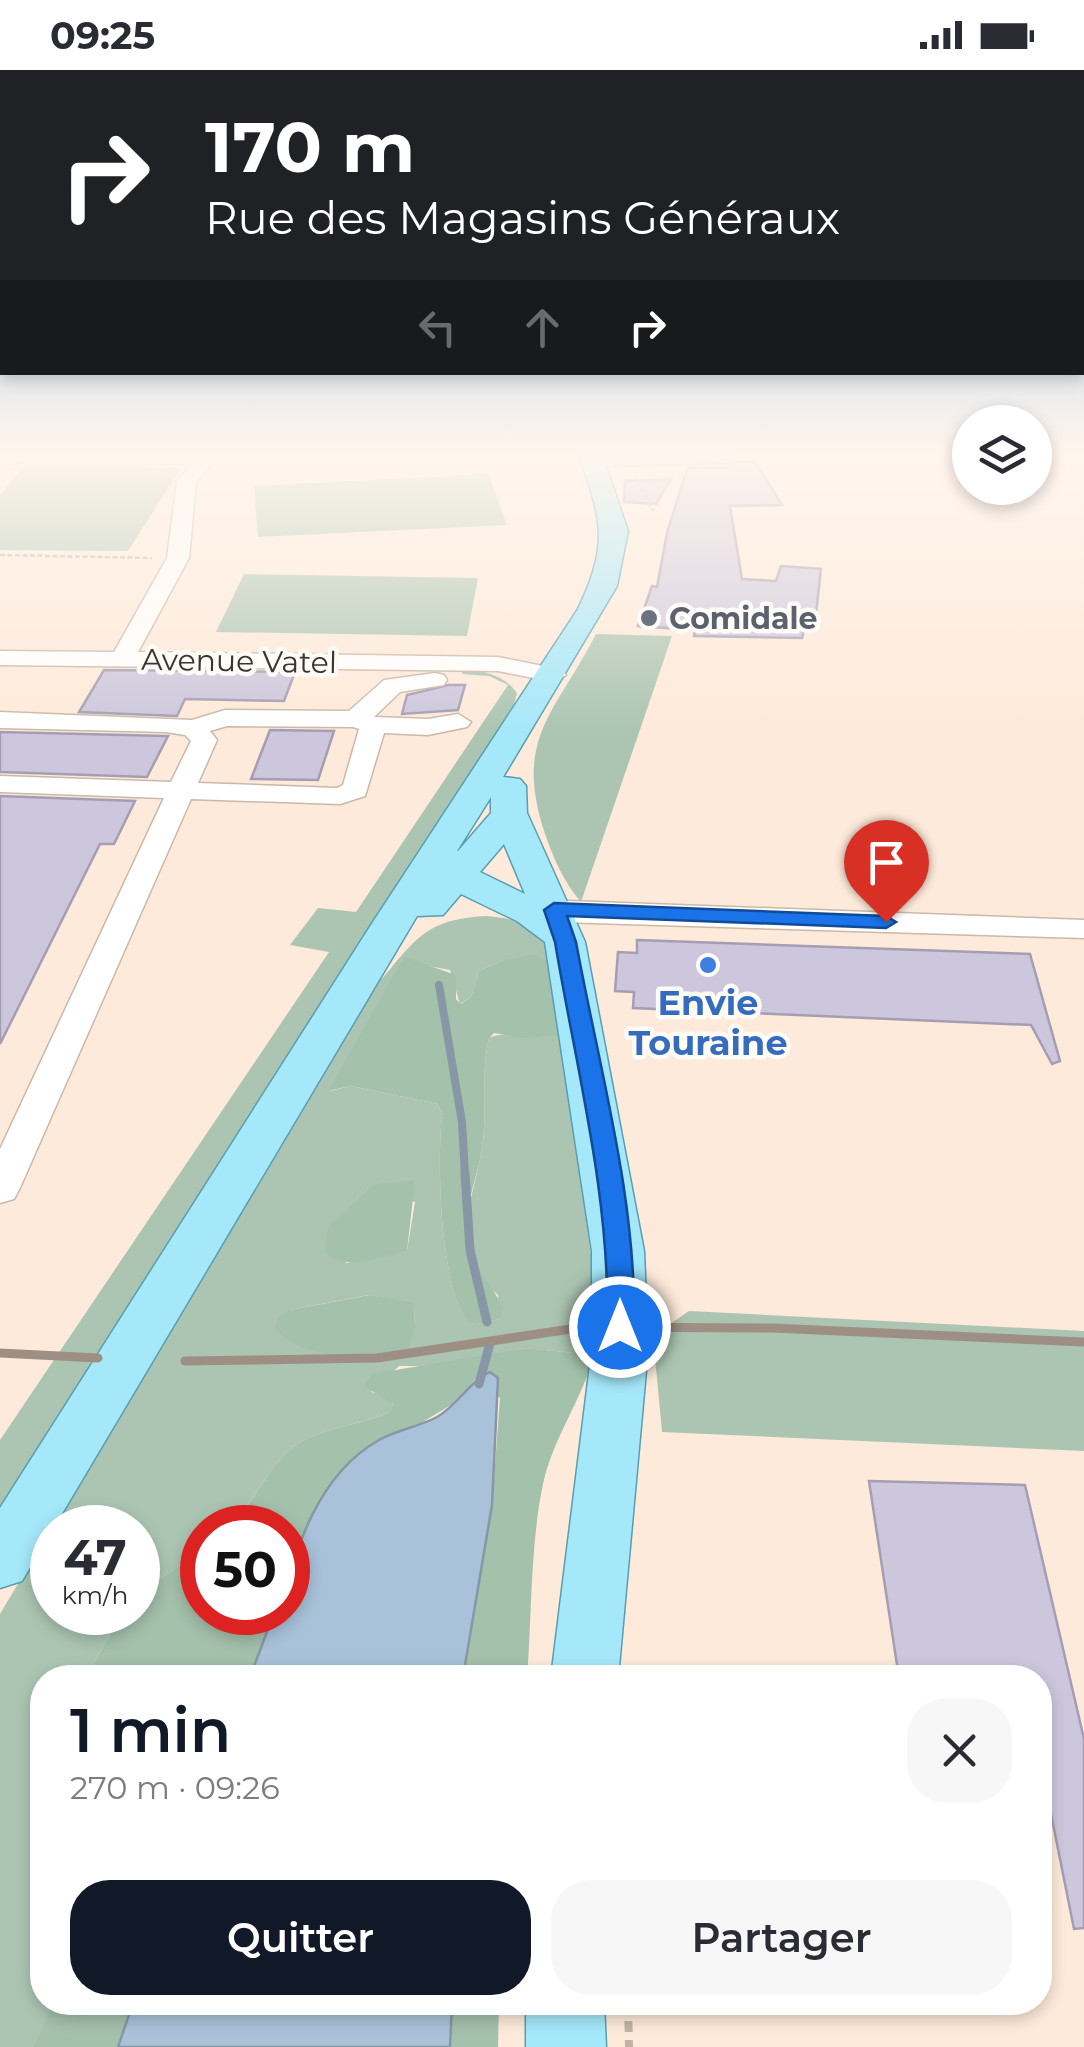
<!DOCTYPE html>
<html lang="fr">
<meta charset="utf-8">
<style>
:root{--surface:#fff;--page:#f7f7f7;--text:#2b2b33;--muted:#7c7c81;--accent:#111827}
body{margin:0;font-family:Montserrat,sans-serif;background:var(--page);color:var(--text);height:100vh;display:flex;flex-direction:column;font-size:38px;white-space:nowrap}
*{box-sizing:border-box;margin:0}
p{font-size:32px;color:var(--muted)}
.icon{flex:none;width:55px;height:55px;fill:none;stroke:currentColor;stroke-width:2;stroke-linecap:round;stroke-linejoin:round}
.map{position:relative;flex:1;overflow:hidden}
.side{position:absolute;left:30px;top:1595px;width:1022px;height:350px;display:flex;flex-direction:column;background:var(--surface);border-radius:40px;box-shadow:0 5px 15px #0003}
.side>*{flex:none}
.banner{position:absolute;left:0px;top:0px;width:1085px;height:305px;box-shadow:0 5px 15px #0003;background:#202124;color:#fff;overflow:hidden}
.buttons{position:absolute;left:952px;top:335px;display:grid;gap:20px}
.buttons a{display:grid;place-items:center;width:100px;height:100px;border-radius:50%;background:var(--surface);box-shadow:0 5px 15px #0003;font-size:50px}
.speed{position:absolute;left:30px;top:1435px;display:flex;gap:20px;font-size:50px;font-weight:700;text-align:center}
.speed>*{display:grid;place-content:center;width:130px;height:130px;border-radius:50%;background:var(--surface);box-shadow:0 5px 15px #0003;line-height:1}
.speed small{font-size:25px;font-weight:400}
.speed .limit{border:15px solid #d22;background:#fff;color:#111}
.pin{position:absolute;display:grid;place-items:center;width:85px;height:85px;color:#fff;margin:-102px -42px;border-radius:50% 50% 50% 0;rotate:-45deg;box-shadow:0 0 10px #0007}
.pin .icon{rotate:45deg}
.me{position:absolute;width:110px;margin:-55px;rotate:0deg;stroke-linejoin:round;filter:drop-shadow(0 0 8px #0008)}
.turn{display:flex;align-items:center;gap:35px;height:210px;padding:0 40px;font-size:45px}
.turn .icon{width:130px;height:130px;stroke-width:2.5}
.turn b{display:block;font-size:70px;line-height:85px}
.lanes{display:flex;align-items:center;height:95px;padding:0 40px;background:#0003;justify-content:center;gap:50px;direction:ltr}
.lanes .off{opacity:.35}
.round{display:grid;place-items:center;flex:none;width:105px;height:105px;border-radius:40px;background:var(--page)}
.head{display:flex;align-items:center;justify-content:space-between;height:170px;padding:0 40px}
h1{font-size:60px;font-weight:600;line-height:75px;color:var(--accent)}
.cta{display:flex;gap:20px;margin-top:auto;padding:20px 40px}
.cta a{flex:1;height:115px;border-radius:40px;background:var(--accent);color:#fff;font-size:40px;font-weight:600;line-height:115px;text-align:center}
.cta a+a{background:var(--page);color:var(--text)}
.status{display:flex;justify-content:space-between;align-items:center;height:70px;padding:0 50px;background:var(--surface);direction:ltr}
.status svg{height:28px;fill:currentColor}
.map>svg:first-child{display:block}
.green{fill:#acc5b2;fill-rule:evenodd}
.forest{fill:#a4c1ac}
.water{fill:#a9c2d9;stroke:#8897a5;stroke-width:2.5}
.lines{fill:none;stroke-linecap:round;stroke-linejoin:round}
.stream-far1{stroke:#8897a5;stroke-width:8}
.stream{stroke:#8897a5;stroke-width:9}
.building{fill:#cdc7dd;stroke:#a59eb3;stroke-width:2.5}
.minor-casing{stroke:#cbb8a8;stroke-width:3}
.major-casing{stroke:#599eb0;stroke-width:3}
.path-far1{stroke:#c3b3a6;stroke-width:2.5;stroke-dasharray:5 2.5;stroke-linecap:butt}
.path{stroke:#c3b3a6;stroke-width:8;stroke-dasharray:11 8;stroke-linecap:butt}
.minor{fill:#fff;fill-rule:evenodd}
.major{fill:#a5e8fa;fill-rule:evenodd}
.rail{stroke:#9d8f84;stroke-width:9}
.route{fill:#1a73e8;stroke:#114b97;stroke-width:2.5}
.worship-dot{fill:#6b7280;stroke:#fffbf7;stroke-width:4}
.shop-dot{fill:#3f7fe0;stroke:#fffbf7;stroke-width:4}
.labels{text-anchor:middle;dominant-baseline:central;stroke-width:9;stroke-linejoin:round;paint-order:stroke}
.far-worship-label{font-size:30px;font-weight:bold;fill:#5b616d;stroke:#fffbf7;text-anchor:start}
.far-street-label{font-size:30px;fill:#3b332d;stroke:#fffbf7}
.shop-label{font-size:35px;font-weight:bold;fill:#366cbe;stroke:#fffbf7}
</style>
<div class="status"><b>09:25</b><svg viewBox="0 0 49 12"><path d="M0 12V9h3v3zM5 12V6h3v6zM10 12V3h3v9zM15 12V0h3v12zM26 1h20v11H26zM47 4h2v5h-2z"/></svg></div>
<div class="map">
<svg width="1084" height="1977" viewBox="0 0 1084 1977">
<rect width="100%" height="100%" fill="#feeada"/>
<g class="green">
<path d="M 25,396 L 181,398 L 128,481 L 0,480 L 0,425 Z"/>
<path d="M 488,404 L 507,455 L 258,467 L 254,416 Z"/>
<path d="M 244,504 L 478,508 L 467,566 L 216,562 Z"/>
<path d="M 596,564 L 672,566 L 581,832 C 563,811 554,789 545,764 C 513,668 555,644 596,564 Z"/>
<path d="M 463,599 C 485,601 504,605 517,623 L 511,647 L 0,1462 L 0,1370 L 329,882 L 290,875 L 318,838 L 356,842 L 508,615 L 489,606 L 462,604 Z"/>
<path d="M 487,846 C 520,849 544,857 552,892 L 504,890 L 479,901 L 471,927 L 460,934 L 450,900 L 423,895 L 330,1021 L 351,1016 L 438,1034 L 442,1045 C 437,1091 439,1215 468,1250 L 481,1254 L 499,1249 L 498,1225 C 442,1178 477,1125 483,1071 C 487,1037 481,1000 489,968 C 500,961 542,966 560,965 L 595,1214 L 594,1285 L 525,1278 L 435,1296 L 399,1296 L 371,1322 L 385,1325 L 393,1334 L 390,1342 C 362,1355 325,1357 299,1373 C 270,1391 255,1433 228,1457 L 202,1458 L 202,1479 L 138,1525 L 138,1458 L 52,1458 L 52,1542 L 122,1543 L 86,1607 L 42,1608 L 42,1932 L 54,1933 L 32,1977 L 0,1977 L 0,1544 L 373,919 C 414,874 420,849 487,846 ZM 366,1121 L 415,1132 L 407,1181 L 346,1193 L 336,1149 ZM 369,1225 L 414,1234 L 415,1256 L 290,1240 Z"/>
<path d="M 689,1241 L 1084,1261 L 1084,1381 L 662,1362 L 653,1266 Z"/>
</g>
<g class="forest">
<path d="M 534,885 L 552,892 L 560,965 L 524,968 L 494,963 L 489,968 C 481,1000 487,1037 483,1070 C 479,1111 461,1133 470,1178 C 476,1203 495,1217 503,1239 L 499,1249 L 481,1254 L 468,1251 C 439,1215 437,1091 442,1045 L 438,1034 L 351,1016 L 328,1021 L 404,887 L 456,905 L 456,929 L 461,934 L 471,927 L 479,901 L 504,890 Z"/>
<path d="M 415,1110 L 407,1181 C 381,1187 344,1203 324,1181 L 329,1155 L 366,1121 L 377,1114 Z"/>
<path d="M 370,1225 L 414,1233 L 415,1256 L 407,1285 C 366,1284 303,1294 275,1258 L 279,1247 L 290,1240 Z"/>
<path d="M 526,1278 L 594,1285 C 582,1330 553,1368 543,1414 C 530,1476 532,1545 527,1607 L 463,1607 L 492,1435 L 500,1328 L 476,1309 L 456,1332 L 411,1359 L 304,1462 L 288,1506 L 288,1458 L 228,1458 C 255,1433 270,1391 299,1373 C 325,1357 362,1355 390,1342 L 393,1334 L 364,1316 L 372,1304 Z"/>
<path d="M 202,1479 L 202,1542 L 274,1543 L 250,1607 L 86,1607 L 122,1543 L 138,1542 L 138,1525 Z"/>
<path d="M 54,1932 L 133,1932 L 133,1933 L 118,1977 L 32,1977 Z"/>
<path d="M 452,1933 L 499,1933 L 498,1977 L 450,1977 Z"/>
</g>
<g class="water">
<path d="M 490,1302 L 498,1308 L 492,1435 L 463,1607 L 250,1607 L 274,1543 L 288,1542 C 288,1481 322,1402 379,1370 C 397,1360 418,1357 437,1347 C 458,1335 468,1313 490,1302 Z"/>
<path d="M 133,1933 L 452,1933 L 450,1977 L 118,1977 Z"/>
</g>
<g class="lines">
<path class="stream-far1" d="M 439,915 L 462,1052 L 465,1105"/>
<g class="stream">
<path d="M 465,1103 L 470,1180 L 487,1252"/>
<path d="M 479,1314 L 490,1273"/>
</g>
</g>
<g class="building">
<path d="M 736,392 L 755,392 L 782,435 L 730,436 L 742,509 L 776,511 L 781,496 L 821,499 L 816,544 L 808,544 L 802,568 L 694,566 L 695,560 L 638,556 L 652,516 L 657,517 L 667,463 L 687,398 L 727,397 Z"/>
<path d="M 671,409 L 656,434 L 624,432 L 625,411 Z"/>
<path d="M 104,600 L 295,602 L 284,631 L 185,629 L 177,646 L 79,642 Z"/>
<path d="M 448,615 L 465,615 L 458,640 L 402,644 L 407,625 Z"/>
<path d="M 270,660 L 334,661 L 318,710 L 251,709 Z"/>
<path d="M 0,662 L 166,666 L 168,666 L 147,707 L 0,702 Z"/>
<path d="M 0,726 L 135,731 L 114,774 L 100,774 L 0,974 Z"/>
<path d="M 637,870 L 1030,884 L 1060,991 L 1052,994 L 1031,955 L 633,938 L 634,922 L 615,921 L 618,882 L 637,883 Z"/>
<path d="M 869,1411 L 1025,1415 L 1084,1669 L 1084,1858 L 1074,1859 L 1040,1689 L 1040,1608 L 899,1608 Z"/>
</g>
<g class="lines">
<defs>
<g id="minor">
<path d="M 96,386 L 219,386 L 196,412 L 189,488 L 138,582 L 498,587 L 563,600 L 566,605 L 554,612 L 498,601 L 0,595 L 0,581 L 114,582 L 167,488 L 177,411 L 192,394 L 105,392 Z"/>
<path d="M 435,603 L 444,605 L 447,610 L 444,615 L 400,622 L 374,647 L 428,649 L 458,644 L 471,652 L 467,657 L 428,665 L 384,663 L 365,726 L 340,734 L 191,729 L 19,1120 L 14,1129 L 0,1133 L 0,1079 L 164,728 L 0,722 L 0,706 L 171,712 L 191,671 L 185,665 L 166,662 L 0,658 L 0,642 L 192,650 L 225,640 L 349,641 L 384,610 ZM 227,656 L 353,657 L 359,659 L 343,715 L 337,718 L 198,713 L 217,670 L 210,661 Z"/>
<path d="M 569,831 L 1084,850 L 1084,868 L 527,851 L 512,842 L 527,833 Z"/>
</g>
<g id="major">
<path d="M 579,386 L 739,386 L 727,393 L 606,396 L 628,461 L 617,516 L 503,707 L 520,709 L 526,716 L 527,743 L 585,872 L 644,1181 L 648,1279 L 618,1608 L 551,1608 L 592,1279 L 592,1181 L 545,872 L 517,851 L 461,824 L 443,845 L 417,846 L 22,1511 L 0,1518 L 0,1438 L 371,855 L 578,539 C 609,474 602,450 579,386 ZM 491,727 L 491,743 L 458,781 L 457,781 ZM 504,774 L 525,824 L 480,802 Z"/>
<path d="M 526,1932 L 604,1932 L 606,1977 L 526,1977 Z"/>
</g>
</defs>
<use href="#minor" class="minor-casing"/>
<use href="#major" class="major-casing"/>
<g class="path-far1">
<path d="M 0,395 L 28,392"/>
<path d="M 635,405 L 653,441"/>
<path d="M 0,485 L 152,488"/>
</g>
<path class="path" d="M 628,1932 L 629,1977"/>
<use href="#minor" class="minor"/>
<use href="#major" class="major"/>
<g class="rail">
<path d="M 0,1283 L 98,1288"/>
<path d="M 185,1291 L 377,1288 L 584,1257 L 772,1258 L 1084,1272"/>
</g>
</g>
<linearGradient id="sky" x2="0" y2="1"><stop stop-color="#8fbae2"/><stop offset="0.58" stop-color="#fff6ee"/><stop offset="1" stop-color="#fff6ee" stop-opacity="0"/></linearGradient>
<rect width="1084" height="662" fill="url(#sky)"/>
<path class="route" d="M 554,833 L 886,846 L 896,852 L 886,858 L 567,846 L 576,872 C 599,998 637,1129 634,1257 L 620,1267 L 607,1257 C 611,1129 576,998 555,872 L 544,840 Z"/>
<circle class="worship-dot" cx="649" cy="548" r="10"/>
<circle class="shop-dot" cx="708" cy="895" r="10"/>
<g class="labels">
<g class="far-worship-label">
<text x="669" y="548">Comidale</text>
</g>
<g class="far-street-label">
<text transform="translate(239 591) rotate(1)">Avenue Vatel</text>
</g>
<g class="shop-label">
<text x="708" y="932">Envie<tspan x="708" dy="40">Touraine</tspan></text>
</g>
</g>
</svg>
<div class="buttons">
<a><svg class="icon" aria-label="layers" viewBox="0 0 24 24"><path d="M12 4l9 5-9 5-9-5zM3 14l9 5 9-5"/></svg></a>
</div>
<div class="speed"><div>47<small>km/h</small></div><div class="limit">50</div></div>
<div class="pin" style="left:886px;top:852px;background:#d93025"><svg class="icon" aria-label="arrive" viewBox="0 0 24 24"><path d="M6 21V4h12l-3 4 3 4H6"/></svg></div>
<svg class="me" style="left:620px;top:1257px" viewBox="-20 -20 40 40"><circle r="17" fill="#1a73e8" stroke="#fff" stroke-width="3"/><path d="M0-11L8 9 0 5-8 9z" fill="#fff"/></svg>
<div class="banner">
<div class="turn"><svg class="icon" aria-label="right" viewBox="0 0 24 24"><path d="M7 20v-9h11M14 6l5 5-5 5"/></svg><div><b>170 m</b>Rue des Magasins Généraux</div></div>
<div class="lanes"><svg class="icon off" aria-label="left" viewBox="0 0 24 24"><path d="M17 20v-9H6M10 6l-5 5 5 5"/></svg><svg class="icon off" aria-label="ahead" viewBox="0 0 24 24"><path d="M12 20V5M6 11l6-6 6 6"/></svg><svg class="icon" aria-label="right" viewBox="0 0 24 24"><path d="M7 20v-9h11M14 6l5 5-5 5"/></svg></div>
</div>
<section class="side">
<div class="head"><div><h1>1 min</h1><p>270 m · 09:26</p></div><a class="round"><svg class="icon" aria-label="close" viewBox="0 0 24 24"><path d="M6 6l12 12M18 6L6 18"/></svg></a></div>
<div class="cta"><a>Quitter</a><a>Partager</a></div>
</section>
</div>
